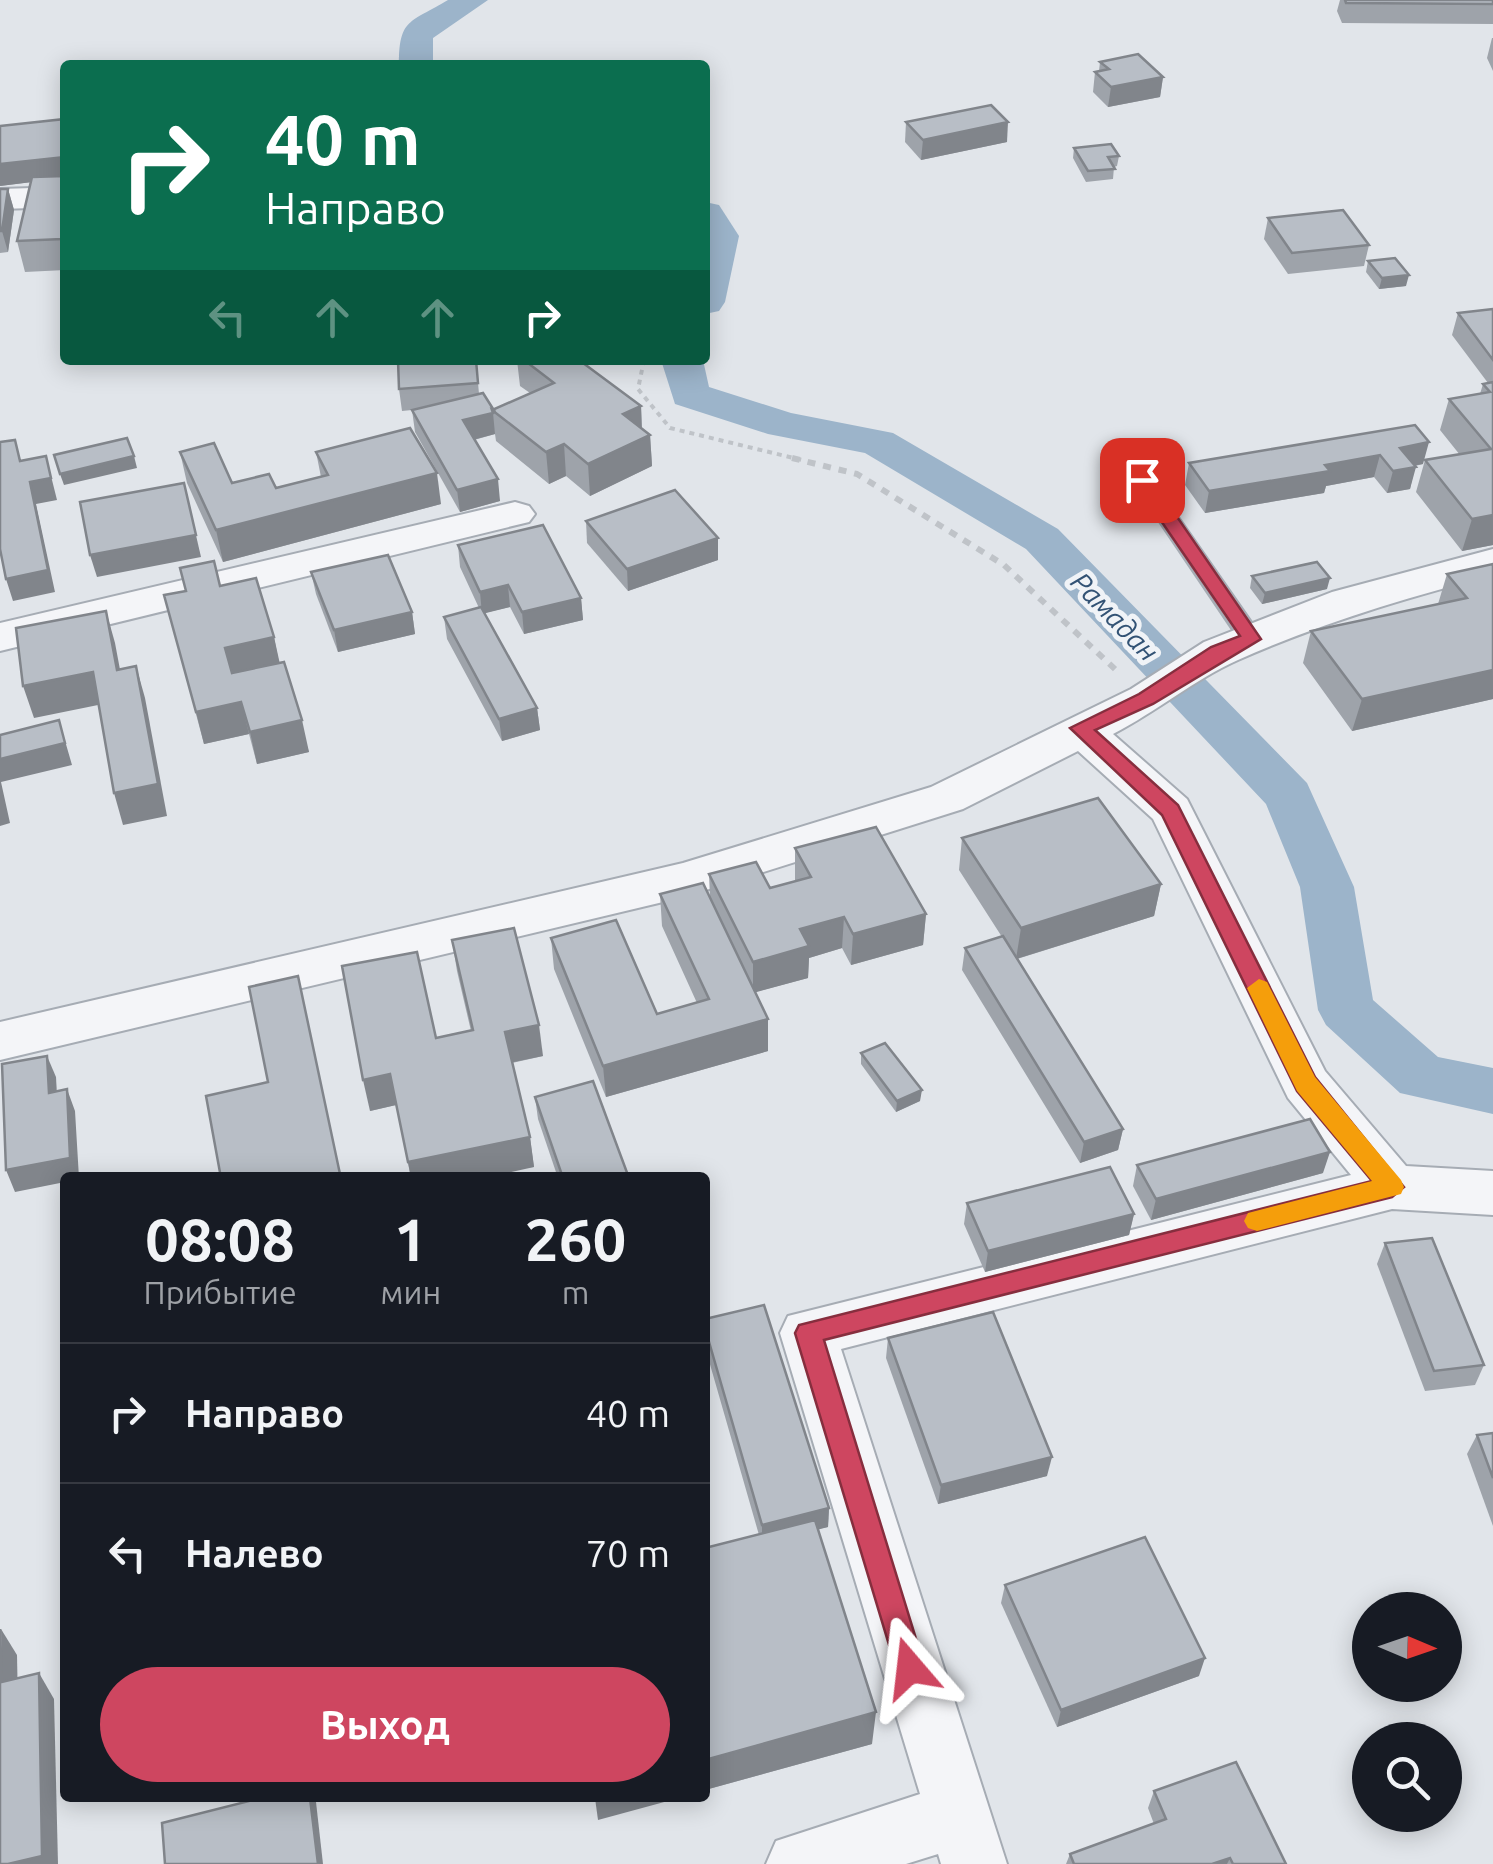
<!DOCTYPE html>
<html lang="ru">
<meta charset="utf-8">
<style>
:root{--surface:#171b24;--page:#242831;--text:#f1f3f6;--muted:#9ea1a6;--line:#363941;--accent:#ce4660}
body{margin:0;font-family:Ubuntu,sans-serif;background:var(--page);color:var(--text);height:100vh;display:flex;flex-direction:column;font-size:38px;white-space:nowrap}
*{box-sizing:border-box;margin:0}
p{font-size:32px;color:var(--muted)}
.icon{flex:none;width:55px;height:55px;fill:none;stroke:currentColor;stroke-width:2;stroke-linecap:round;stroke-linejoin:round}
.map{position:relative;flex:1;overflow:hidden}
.side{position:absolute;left:60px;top:1172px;width:650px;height:630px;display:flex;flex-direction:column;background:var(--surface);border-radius:10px;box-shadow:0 5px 25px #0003}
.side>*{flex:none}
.hud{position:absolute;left:60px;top:60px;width:650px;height:305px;border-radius:10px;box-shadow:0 5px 25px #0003;background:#0b6e4f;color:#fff;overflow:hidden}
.needle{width:65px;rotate:92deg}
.controls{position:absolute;left:1352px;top:1592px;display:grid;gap:20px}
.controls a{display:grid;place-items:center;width:110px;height:110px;border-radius:50%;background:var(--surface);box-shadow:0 5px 25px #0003;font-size:50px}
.pin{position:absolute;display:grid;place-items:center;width:85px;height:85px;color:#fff;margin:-42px;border-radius:20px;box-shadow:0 5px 15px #0006}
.me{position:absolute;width:110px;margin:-55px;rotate:343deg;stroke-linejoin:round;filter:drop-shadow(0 0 8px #0008)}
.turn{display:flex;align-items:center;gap:35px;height:210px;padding:0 40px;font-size:45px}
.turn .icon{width:130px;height:130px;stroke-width:2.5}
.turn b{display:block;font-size:70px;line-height:85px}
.lanes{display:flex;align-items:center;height:95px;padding:0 40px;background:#0003;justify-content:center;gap:50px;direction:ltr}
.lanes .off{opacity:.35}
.eta{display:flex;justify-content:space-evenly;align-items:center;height:170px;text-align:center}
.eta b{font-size:60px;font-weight:700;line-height:70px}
.cta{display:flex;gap:20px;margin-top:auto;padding:20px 40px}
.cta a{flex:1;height:115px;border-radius:60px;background:var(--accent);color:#fff;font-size:40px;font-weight:700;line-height:115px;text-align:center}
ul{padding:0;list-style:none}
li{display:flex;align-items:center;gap:30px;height:140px;padding:0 40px;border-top:2px solid var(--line)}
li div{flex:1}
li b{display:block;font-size:38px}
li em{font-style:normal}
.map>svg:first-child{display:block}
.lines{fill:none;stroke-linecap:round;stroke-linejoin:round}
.canal{fill:#9cb4ca;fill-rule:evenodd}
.service-casing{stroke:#a6acb4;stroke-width:6}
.minor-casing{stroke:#a6acb4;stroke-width:4}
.path-far1{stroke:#bfc3c8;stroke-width:4;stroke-dasharray:5 5;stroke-linecap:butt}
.path{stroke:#bfc3c8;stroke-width:6;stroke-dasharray:8 8;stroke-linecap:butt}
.service{fill:#f4f5f8;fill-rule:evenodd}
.minor{fill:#f4f5f8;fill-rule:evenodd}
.wall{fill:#9ea3aa}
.shaded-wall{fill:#81858b}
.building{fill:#b8bec6;stroke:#81858b;stroke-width:2.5}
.route{fill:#ce4660;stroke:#862e3e;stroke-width:2.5}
.slow{fill:#f59e0b}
.labels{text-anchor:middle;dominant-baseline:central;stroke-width:10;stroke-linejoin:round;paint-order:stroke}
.water-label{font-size:28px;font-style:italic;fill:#335375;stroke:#f0f3f7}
</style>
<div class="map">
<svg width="1493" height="1864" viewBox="0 0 1493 1864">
<rect width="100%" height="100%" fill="#e1e5ea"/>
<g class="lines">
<g class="canal">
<path d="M 448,0 L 488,0 L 433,38 L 433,65 L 399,65 C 399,18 410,23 448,0 Z"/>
<path d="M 705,202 L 719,205 L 739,236 L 725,302 L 719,311 L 705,314 Z"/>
<path d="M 661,360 L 703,360 L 709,387 L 791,413 L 893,433 L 1058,529 L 1307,783 L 1354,887 L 1373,1000 L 1438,1057 L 1493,1068 L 1493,1114 L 1400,1093 L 1326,1025 L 1318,1010 L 1300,887 L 1266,804 L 1026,549 L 865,453 L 768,434 L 675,404 Z"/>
</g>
<defs>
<path id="service" d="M 1142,475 L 1148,476 L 1258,634 L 1261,639 L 1258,644 L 1244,644 L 1133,480 Z"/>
<g id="minor">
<path d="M 65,187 L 65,207 L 0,209 L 0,189 Z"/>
<path d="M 515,502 L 529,506 L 535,514 L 529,522 L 0,651 L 0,623 Z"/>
<path d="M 1493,549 L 1493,575 C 1406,598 1321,623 1238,660 C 1195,679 1156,712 1113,734 L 1187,799 L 1325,1071 L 1406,1166 L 1493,1171 L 1493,1215 L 1392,1209 L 841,1349 L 1007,1864 L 941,1864 L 938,1854 L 906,1864 L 766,1864 L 776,1841 L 920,1794 L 780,1333 L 788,1316 L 1351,1175 L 1288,1098 L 1153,819 L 1078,751 L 963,809 L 684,897 L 0,1060 L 0,1022 L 683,863 L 931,787 L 1131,689 L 1204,642 L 1332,592 Z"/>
</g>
</defs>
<use href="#service" class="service-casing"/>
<use href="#minor" class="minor-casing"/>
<path class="path-far1" d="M 644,360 L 638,389 L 670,428 L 802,460"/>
<path class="path" d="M 792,458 L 857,474 L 1004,565 L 1116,670"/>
<use href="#service" class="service"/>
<use href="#minor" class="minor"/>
</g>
<g class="wall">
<path d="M 1340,0 L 1493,0 L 1493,24 L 1342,23 L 1337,11 Z"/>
<path d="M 1492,38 L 1493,38 L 1493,71 L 1487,58 Z"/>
<path d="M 1100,62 L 1163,77 L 1160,97 L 1108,107 L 1093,92 L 1095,72 L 1099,71 Z"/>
<path d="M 65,119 L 65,270 L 25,272 L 17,241 L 31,182 L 0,186 Z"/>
<path d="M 906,122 L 1007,142 L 921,160 L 905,142 Z"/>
<path d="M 1074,148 L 1119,156 L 1117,166 L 1114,167 L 1113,179 L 1086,182 L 1073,158 Z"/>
<path d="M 0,189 L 8,189 L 14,210 L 8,252 L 0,253 Z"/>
<path d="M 1268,218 L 1369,245 L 1364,266 L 1288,274 L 1264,239 Z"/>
<path d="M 1368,261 L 1406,286 L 1379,289 L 1366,272 Z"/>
<path d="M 1493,309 L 1493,545 L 1462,551 L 1416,492 L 1425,460 L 1460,455 L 1440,430 L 1449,399 L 1480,394 L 1483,384 L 1488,383 L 1452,335 L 1458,313 Z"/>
<path d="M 476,360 L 479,394 L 493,410 L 530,393 L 520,386 L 517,360 L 579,360 L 641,406 L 642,428 L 650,435 L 652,466 L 590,496 L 566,476 L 549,484 L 496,441 L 495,434 L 474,440 L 500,501 L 460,512 L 415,432 L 412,410 L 402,411 L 399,389 Z"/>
<path d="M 1415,425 L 1423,464 L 1415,466 L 1410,489 L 1387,493 L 1374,477 L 1326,486 L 1324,493 L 1205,513 L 1185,485 L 1189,463 Z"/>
<path d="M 180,452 L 232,483 L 276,488 L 321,477 L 316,452 L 441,504 L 223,562 L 187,483 Z"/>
<path d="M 586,521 L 718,560 L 628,591 L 587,543 Z"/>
<path d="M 458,545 L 581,598 L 583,620 L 524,634 L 510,607 L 484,613 L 537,708 L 540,730 L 502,741 L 447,639 L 444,617 L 479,608 L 460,567 Z"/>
<path d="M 1493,564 L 1493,699 L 1352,731 L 1303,663 L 1311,631 L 1438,604 L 1447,574 Z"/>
<path d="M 311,572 L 412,612 L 415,634 L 338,652 L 316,594 Z"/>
<path d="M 1252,576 L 1327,589 L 1262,604 L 1250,588 Z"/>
<path d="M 220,586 L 274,637 L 279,663 L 309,752 L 257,764 L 249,734 L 204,744 L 164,595 Z"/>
<path d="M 962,838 L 1161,884 L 1154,916 L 1017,959 L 1123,1129 L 1118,1150 L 1080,1163 L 962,970 L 965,948 L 1002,937 L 959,870 Z"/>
<path d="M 795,848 L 926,914 L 923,945 L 851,965 L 842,948 L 809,958 L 808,978 L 755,992 L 768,1019 L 768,1051 L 606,1097 L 554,969 L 551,938 L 657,1014 L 697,1003 L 662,926 L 660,894 L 710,898 L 709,874 L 770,888 L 795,882 Z"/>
<path d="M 452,940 L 543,1056 L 512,1063 L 530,1137 L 534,1167 L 411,1178 L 396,1105 L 370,1111 L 436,1038 L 471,1031 L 457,971 Z"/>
<path d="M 861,1053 L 920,1101 L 896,1112 L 861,1064 Z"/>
<path d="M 535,1097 L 629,1178 L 558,1178 L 538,1119 Z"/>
<path d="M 1137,1165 L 1323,1173 L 1151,1220 L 1133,1186 Z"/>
<path d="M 967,1203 L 1134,1214 L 1129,1235 L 985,1272 L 964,1224 Z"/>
<path d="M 1385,1243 L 1484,1365 L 1475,1385 L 1425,1391 L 1377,1264 Z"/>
<path d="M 705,1319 L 829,1508 L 828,1527 L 818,1529 L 872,1744 L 705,1790 L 705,1548 L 759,1535 L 705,1347 Z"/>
<path d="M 888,1338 L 1047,1476 L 938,1504 L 886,1358 Z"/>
<path d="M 1493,1433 L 1493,1526 L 1467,1454 L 1477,1435 Z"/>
<path d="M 1005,1585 L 1199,1676 L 1057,1727 L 1001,1603 Z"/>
<path d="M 1154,1791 L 1286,1864 L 1066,1864 L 1070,1854 L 1154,1824 L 1148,1808 Z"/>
</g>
<g class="shaded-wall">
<path d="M 1163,77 L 1160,97 L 1108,107 L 1111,87 Z"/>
<path d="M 1008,122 L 1007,142 L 921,160 L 923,140 Z"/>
<path d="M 65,157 L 65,178 L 0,186 L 0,164 Z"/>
<path d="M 8,189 L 14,210 L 8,252 L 2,231 Z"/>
<path d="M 1409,275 L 1406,286 L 1379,289 L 1382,278 Z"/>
<path d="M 641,406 L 642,437 L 623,414 Z"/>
<path d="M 493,413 L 495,434 L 465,442 L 463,420 Z"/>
<path d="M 650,435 L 652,466 L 590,496 L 588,464 Z"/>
<path d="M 1429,442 L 1423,464 L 1394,469 L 1400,448 Z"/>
<path d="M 564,444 L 566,476 L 549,484 L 546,452 Z"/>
<path d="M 1380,455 L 1374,477 L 1326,486 L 1324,493 L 1205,513 L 1209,491 L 1325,465 Z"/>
<path d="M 46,456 L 57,500 L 36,504 L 55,592 L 13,601 L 6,579 L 30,482 Z"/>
<path d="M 134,456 L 137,468 L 64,485 L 60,474 Z"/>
<path d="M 1416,467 L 1410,489 L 1387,493 L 1393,471 Z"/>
<path d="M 437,473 L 441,504 L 223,562 L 216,530 Z"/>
<path d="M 498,479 L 500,501 L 460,512 L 457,490 Z"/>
<path d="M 184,483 L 201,557 L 97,577 L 90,555 Z"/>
<path d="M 1493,496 L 1493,545 L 1462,551 L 1472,519 Z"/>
<path d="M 718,538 L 718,560 L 628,591 L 627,569 Z"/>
<path d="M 1330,578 L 1327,589 L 1262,604 L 1265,593 Z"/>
<path d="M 508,585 L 510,607 L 482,614 L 480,592 Z"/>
<path d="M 581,598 L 583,620 L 524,634 L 522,612 Z"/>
<path d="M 106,611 L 115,643 L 126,702 L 117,670 Z"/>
<path d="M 412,612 L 415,634 L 338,652 L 334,630 Z"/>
<path d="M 274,637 L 281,669 L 233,680 L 225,648 Z"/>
<path d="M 136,666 L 145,698 L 167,816 L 123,825 L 114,793 Z"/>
<path d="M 1493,670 L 1493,699 L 1352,731 L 1362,699 Z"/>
<path d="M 93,672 L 103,704 L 34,718 L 23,686 Z"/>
<path d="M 241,702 L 249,734 L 204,744 L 196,712 Z"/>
<path d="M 537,708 L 540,730 L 502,741 L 499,719 Z"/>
<path d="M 59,720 L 72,765 L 1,782 L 10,823 L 0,826 L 0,759 Z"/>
<path d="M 302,720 L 309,752 L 257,764 L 250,732 Z"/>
<path d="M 1161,884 L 1154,916 L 1016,959 L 1021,928 Z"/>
<path d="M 926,914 L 923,945 L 851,965 L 853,934 Z"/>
<path d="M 844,917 L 842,948 L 809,958 L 808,978 L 753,993 L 753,962 L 800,929 Z"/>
<path d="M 768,1019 L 768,1051 L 606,1097 L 603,1066 Z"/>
<path d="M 539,1025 L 543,1056 L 509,1063 L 505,1032 Z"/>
<path d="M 47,1056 L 56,1077 L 58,1114 L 49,1093 Z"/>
<path d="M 390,1074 L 396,1105 L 370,1111 L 363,1080 Z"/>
<path d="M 67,1089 L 75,1111 L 79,1178 L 65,1178 L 65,1182 L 15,1192 L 6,1170 Z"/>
<path d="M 922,1090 L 920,1101 L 896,1112 L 897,1101 Z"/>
<path d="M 1123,1129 L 1118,1150 L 1080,1163 L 1084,1142 Z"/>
<path d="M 530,1137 L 534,1167 L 485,1178 L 411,1178 L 408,1162 Z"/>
<path d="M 1330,1152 L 1323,1173 L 1151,1220 L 1156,1199 Z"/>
<path d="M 1134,1214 L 1129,1235 L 985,1272 L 988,1251 Z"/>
<path d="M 1052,1457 L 1047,1476 L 938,1504 L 941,1485 Z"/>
<path d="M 829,1508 L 828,1527 L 762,1544 L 762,1525 Z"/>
<path d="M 1,1629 L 17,1655 L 18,1707 L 2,1682 Z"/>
<path d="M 1205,1658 L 1199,1676 L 1057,1727 L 1061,1710 Z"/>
<path d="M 39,1673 L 54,1699 L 58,1864 L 8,1864 Z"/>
<path d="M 876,1712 L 872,1744 L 705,1790 L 705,1760 Z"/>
<path d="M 310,1798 L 314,1798 L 316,1802 L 323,1864 L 318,1864 Z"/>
<path d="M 595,1798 L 679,1798 L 598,1820 Z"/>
<path d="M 1230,1858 L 1227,1864 L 1212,1864 Z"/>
</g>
<g class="building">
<path d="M 1345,0 L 1493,0 L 1493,4 L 1346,3 Z"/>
<path d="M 1138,54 L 1163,77 L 1111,87 L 1095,72 L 1109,69 L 1100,62 Z"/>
<path d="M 991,105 L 1008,122 L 923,140 L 906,122 Z"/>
<path d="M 65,119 L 65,157 L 0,164 L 0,126 Z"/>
<path d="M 1111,144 L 1119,156 L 1108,157 L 1115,169 L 1088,171 L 1074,148 Z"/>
<path d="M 65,176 L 65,226 L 62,239 L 17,241 L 32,177 Z"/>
<path d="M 0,189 L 8,189 L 2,231 L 0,231 Z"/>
<path d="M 1343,210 L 1369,245 L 1292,253 L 1268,218 Z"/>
<path d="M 1395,258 L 1409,275 L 1382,278 L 1368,261 Z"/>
<path d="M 1493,309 L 1493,360 L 1458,313 Z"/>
<path d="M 398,360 L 476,360 L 478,383 L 399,389 Z"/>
<path d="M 524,360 L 579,360 L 641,406 L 623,414 L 650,435 L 588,464 L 564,444 L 546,452 L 492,410 L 554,383 Z"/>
<path d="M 1493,382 L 1493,515 L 1472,519 L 1425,460 L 1491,449 L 1449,399 L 1490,392 L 1483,384 Z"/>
<path d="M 483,393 L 495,412 L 492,410 L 493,413 L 463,420 L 498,479 L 457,490 L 412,410 Z"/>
<path d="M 1415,425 L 1429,442 L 1400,448 L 1416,467 L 1393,471 L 1380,455 L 1325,465 L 1330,471 L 1209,491 L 1189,463 Z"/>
<path d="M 410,428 L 437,473 L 216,530 L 180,452 L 214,443 L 232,483 L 269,474 L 276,488 L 328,475 L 316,452 Z"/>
<path d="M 127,438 L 134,456 L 60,474 L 54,455 Z"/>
<path d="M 15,440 L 20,461 L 46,456 L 51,478 L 30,482 L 48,570 L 6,579 L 0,549 L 0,442 Z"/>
<path d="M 184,483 L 196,535 L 90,555 L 80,502 Z"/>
<path d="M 675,490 L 718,538 L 627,569 L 586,521 Z"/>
<path d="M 543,525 L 581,598 L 522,612 L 508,585 L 480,592 L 458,545 Z"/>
<path d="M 388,555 L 412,612 L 334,630 L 311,572 Z"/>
<path d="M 214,561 L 220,586 L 256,578 L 274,637 L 225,648 L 232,673 L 284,662 L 302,720 L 250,732 L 241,702 L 196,712 L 164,595 L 186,591 L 180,568 Z"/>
<path d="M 1317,562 L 1330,578 L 1265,593 L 1252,576 Z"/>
<path d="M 1493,564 L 1493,670 L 1362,699 L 1311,631 L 1467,598 L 1447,574 Z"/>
<path d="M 481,607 L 537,708 L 499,719 L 444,617 Z"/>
<path d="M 106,611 L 117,670 L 136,666 L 158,784 L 114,793 L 93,672 L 23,686 L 16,628 Z"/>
<path d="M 59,720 L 65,743 L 0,759 L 0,735 Z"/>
<path d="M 1098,798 L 1161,884 L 1021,928 L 962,838 Z"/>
<path d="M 876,827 L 926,914 L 853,934 L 844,917 L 800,929 L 809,946 L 753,962 L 709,874 L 756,862 L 770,888 L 811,877 L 795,848 Z"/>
<path d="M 703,883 L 768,1019 L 603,1066 L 551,938 L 616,920 L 657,1014 L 709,999 L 660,894 Z"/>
<path d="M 514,928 L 539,1025 L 505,1032 L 530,1137 L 408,1162 L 390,1074 L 363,1080 L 342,966 L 417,952 L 436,1038 L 473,1030 L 452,940 Z"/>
<path d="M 1003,936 L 1123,1129 L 1084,1142 L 965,948 Z"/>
<path d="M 298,976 L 340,1174 L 326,1178 L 221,1178 L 206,1096 L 268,1082 L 249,987 Z"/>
<path d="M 885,1043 L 922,1090 L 897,1101 L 861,1053 Z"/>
<path d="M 47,1056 L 49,1093 L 67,1089 L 70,1158 L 6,1170 L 2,1064 Z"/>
<path d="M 593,1081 L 629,1178 L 563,1178 L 535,1097 Z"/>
<path d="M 1310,1119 L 1330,1152 L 1156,1199 L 1137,1165 Z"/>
<path d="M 1110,1167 L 1134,1214 L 988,1251 L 967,1203 Z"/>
<path d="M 1432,1238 L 1484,1365 L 1434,1371 L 1385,1243 Z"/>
<path d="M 764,1305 L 829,1508 L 762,1525 L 705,1328 L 705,1319 Z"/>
<path d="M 993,1312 L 1052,1457 L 941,1485 L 888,1338 Z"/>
<path d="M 1493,1433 L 1493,1478 L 1477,1435 Z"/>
<path d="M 815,1520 L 876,1712 L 705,1760 L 705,1548 Z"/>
<path d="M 1145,1537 L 1205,1658 L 1061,1710 L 1005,1585 Z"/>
<path d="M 0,1629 L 2,1682 L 39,1673 L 42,1856 L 8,1864 L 0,1864 Z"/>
<path d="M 1236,1762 L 1286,1864 L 1233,1864 L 1230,1858 L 1212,1864 L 1074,1864 L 1070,1854 L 1166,1819 L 1154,1791 Z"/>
<path d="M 261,1798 L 310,1798 L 318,1864 L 165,1864 L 162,1823 Z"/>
</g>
<path class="route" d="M 1136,476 L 1149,476 L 1261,639 L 1153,704 L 1095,730 L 1178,805 L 1315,1077 L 1404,1187 L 1392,1197 L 824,1340 L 925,1668 L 921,1678 L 910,1682 L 900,1678 L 896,1668 L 795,1333 L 799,1325 L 1372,1181 L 1297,1091 L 1162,815 L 1070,728 L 1139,694 L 1211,647 L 1240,636 L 1133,480 Z"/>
<path class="slow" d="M 1259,979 L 1267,982 L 1315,1077 L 1401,1180 L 1404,1187 L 1401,1194 L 1257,1231 L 1248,1228 L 1244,1221 L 1248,1213 L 1372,1181 L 1297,1091 L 1247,988 Z"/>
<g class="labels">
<g class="water-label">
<text transform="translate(1115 616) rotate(46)">Рамадан</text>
</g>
</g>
</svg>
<div class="controls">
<a><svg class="needle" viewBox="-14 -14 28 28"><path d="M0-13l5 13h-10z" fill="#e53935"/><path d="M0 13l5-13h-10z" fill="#9ea1a6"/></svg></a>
<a><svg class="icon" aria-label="search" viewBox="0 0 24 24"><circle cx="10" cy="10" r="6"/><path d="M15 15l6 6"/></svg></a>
</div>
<div class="pin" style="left:1142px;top:480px;background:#d93025"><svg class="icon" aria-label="arrive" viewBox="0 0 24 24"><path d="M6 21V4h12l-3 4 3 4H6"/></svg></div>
<svg class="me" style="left:910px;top:1668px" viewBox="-20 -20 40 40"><path d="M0-17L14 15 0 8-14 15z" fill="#ce4660" stroke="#fff" stroke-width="4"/></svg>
<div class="hud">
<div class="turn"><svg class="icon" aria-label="right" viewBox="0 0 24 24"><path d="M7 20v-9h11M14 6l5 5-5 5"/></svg><div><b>40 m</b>Направо</div></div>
<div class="lanes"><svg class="icon off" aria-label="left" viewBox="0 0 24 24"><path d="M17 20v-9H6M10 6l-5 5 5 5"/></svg><svg class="icon off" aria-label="ahead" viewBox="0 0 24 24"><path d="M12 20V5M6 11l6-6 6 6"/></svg><svg class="icon off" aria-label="ahead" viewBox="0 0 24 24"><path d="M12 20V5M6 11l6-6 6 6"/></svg><svg class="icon" aria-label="right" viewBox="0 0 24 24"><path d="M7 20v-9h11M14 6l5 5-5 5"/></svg></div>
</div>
<section class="side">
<div class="eta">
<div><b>08:08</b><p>Прибытие</p></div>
<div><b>1</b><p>мин</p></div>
<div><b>260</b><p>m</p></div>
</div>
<ul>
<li><svg class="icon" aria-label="right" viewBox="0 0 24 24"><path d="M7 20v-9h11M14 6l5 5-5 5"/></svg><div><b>Направо</b></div><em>40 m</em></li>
<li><svg class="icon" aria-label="left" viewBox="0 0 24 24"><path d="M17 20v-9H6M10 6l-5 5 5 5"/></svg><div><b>Налево</b></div><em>70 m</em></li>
</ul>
<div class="cta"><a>Выход</a></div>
</section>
</div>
